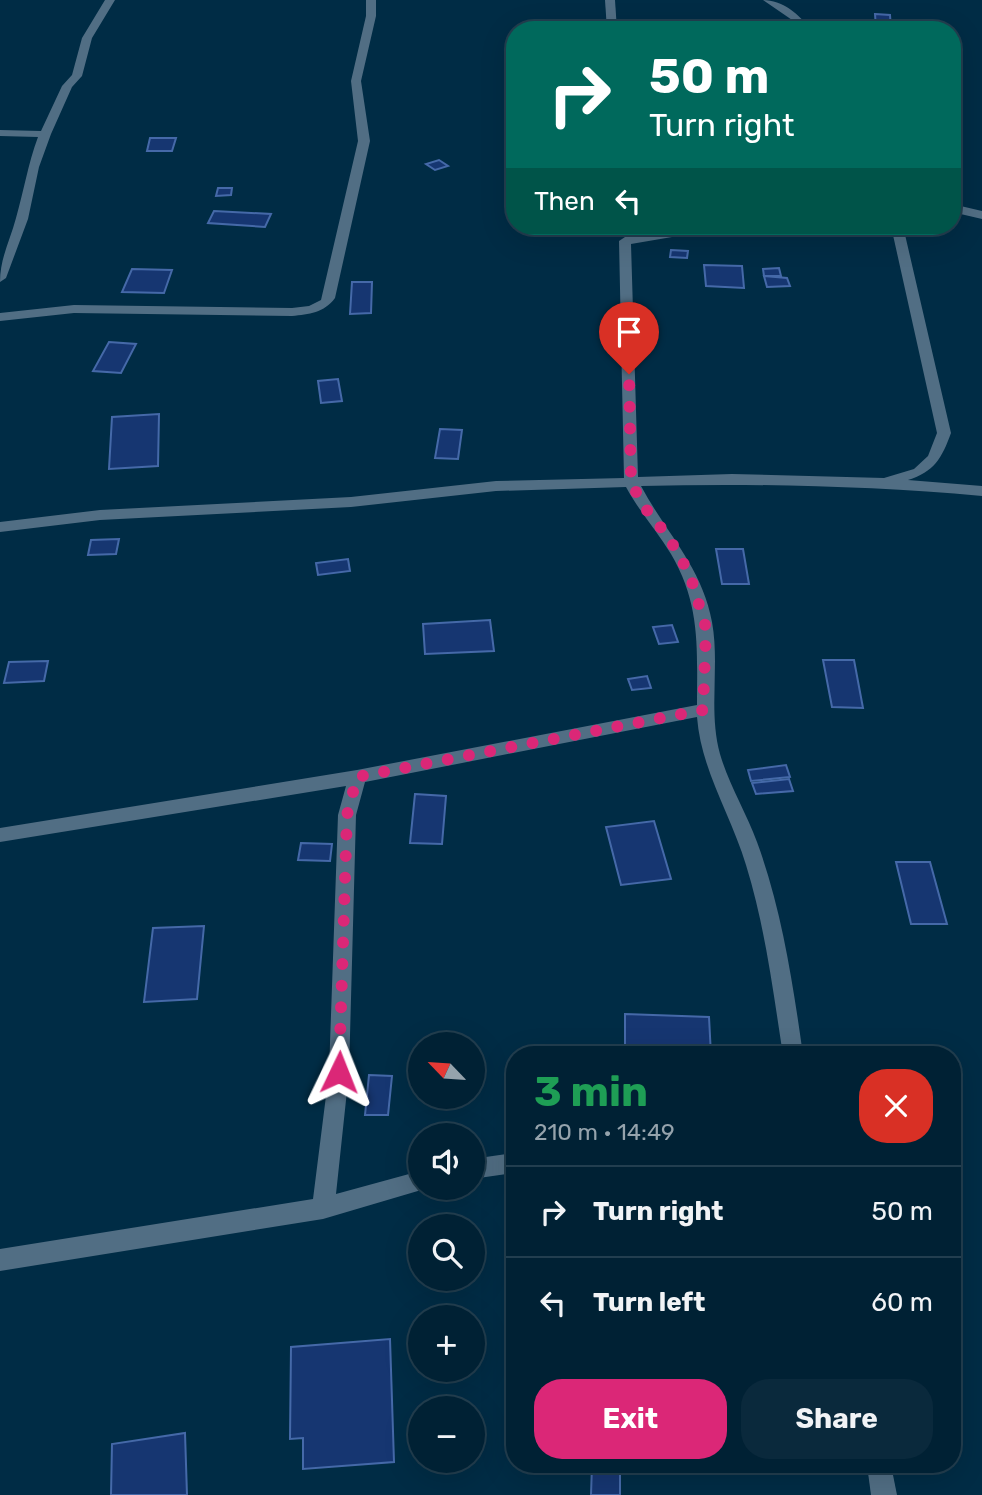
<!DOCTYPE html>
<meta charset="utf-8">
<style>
:root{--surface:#002134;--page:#0a293c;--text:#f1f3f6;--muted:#95a3ac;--line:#223e4f;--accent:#db2777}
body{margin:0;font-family:Rubik,sans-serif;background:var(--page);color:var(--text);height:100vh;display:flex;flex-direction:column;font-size:26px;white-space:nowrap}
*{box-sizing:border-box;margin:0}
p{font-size:23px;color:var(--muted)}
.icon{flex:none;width:38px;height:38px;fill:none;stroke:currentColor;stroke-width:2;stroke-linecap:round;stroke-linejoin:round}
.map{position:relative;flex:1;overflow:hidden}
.sheet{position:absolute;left:506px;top:1046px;width:455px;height:427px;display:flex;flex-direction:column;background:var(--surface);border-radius:28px;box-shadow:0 7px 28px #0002,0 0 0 2px var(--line)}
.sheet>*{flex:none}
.hud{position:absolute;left:506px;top:21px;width:455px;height:214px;border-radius:28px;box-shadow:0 7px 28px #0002,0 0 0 2px var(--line);background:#00695c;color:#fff;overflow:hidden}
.needle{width:46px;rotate:295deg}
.controls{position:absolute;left:408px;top:1032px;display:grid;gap:14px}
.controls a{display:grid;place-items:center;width:77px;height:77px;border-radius:50%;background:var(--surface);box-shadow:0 7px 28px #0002,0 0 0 2px var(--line);font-size:35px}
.pin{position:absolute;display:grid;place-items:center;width:60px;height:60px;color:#fff;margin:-72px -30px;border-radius:50% 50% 50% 0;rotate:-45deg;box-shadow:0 0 7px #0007}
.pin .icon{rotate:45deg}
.me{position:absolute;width:77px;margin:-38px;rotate:2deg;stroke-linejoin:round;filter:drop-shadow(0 0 5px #0008)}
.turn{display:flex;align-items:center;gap:24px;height:147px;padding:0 28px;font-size:32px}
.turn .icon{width:91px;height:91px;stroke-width:2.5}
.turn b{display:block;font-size:49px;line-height:60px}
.then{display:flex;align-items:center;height:66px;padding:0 28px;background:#0003;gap:14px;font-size:26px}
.round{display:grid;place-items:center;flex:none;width:74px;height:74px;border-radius:28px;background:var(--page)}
.summary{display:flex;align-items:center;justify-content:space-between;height:119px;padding:0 28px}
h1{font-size:42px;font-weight:700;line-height:52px;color:#1e9e55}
.button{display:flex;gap:14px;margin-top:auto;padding:14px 28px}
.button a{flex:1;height:80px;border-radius:28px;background:var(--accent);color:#fff;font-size:28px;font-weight:700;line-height:80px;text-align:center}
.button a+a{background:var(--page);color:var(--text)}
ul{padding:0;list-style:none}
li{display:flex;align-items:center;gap:21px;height:91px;padding:0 28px;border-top:2px solid var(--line)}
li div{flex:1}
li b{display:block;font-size:26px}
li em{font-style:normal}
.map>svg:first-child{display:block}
.building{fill:#163671;stroke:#4569a8;stroke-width:2}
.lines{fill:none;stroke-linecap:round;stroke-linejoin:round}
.minor{fill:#516e84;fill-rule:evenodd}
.route{stroke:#db2777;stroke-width:12;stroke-dasharray:0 21.6}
</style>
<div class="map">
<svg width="982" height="1495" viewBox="0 0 982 1495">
<rect width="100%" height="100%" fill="#002c45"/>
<g class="building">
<path d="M 875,14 L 890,15 L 891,29 L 876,28 Z"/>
<path d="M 563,21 L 576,21 L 578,30 L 565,30 Z"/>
<path d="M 150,138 L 176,138 L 172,151 L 147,151 Z"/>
<path d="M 439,160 L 448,166 L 435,170 L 426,164 Z"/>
<path d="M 218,188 L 232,188 L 231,195 L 216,196 Z"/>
<path d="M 214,211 L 271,214 L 265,227 L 208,223 Z"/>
<path d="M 671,250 L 688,251 L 687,258 L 670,257 Z"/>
<path d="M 704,265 L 742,266 L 744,288 L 706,286 Z"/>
<path d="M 779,268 L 781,276 L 764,276 L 763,269 Z"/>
<path d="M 132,269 L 172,270 L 164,293 L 122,292 Z"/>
<path d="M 764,276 L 787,278 L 790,286 L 767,287 Z"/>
<path d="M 352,282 L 372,282 L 371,313 L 350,314 Z"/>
<path d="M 109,342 L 136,344 L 121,373 L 93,371 Z"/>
<path d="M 338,379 L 342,401 L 321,403 L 318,381 Z"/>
<path d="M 159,414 L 158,466 L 109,469 L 112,417 Z"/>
<path d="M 440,429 L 462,430 L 458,459 L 435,458 Z"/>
<path d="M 119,539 L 116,554 L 88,555 L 91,540 Z"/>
<path d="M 716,549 L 743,549 L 749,584 L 722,584 Z"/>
<path d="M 348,559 L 350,571 L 318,575 L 316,563 Z"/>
<path d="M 490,620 L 494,651 L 425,654 L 423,624 Z"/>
<path d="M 672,625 L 678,642 L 659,644 L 653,627 Z"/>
<path d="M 823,660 L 854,660 L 863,708 L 832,707 Z"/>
<path d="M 48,661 L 44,681 L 4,683 L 9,662 Z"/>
<path d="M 647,676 L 651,688 L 632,690 L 628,679 Z"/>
<path d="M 786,765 L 790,777 L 751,781 L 748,770 Z"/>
<path d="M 789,779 L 793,791 L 756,794 L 752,783 Z"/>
<path d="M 415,794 L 446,796 L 442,844 L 410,843 Z"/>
<path d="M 654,821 L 671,879 L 621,885 L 606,827 Z"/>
<path d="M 301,843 L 332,844 L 330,861 L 298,860 Z"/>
<path d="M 896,862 L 930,862 L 947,924 L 911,924 Z"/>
<path d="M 204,926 L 197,999 L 144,1002 L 153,928 Z"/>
<path d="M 625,1014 L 709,1017 L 711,1055 L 625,1055 Z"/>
<path d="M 369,1075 L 392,1076 L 388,1115 L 365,1115 Z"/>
<path d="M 390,1339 L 394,1462 L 303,1469 L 303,1438 L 290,1439 L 291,1347 Z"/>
<path d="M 185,1433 L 187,1495 L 111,1495 L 112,1444 Z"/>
<path d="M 592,1465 L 620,1465 L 620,1495 L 591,1495 Z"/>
</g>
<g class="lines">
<g class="minor">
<path d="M 105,0 L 115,0 L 92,38 L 82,76 L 72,87 L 51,134 L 39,167 L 28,219 L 6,278 L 0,282 C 0,258 10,241 16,218 C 24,190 28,164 38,137 L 0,136 L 0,130 L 41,131 L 62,86 L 72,75 L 82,38 Z"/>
<path d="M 366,0 L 376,0 L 376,16 L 361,81 L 370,141 L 335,298 C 324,313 309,314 292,316 L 74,313 L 0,321 L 0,313 L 74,305 L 292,308 L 309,306 L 321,300 L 358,141 L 351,81 L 366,16 Z"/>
<path d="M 605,0 L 615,0 L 617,30 L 607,30 Z"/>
<path d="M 763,0 C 782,0 800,14 810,30 L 800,30 L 795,22 Z"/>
<path d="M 952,204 L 982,211 L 982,219 L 952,212 Z"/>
<path d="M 693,226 L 719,226 L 713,230 L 631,244 L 638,477 L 732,474 L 884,478 L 914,469 L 928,456 L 937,433 L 891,226 L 903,226 L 951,433 C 942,458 934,472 908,480 L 982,486 L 982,496 C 868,486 756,483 641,486 C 666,533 702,567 712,622 C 720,666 708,710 720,754 C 729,785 746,812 757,842 C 782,910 793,984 803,1055 L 783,1055 C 773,991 765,926 746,865 C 731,815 701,770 697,717 L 365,782 L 356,815 L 349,1072 L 336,1194 L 420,1171 L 420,1188 L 428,1188 L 323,1219 L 0,1271 L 0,1249 L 313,1199 L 329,1072 L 338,815 L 346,786 L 0,842 L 0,828 L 357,770 L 697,705 C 697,649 701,605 671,554 C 657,531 639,511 626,487 L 496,491 L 351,507 L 100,520 L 0,532 L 0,522 L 100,510 L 351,497 L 496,481 L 624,478 L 619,241 L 625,237 Z"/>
<path d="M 514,1153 L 514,1173 L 472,1179 L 472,1159 Z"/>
<path d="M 867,1465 L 891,1465 L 897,1495 L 871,1495 Z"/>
</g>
</g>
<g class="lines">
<path class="route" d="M 339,1072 L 347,815 L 357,777 L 703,710 L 706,628 L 690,575 L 669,538 L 642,504 L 631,482 L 629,374"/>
</g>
</svg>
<div class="controls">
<a><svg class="needle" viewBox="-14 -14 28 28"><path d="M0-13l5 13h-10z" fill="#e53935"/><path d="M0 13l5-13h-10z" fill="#95a3ac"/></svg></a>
<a><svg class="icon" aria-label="sound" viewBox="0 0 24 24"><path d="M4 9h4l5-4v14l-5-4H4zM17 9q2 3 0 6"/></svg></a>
<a><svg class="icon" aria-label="search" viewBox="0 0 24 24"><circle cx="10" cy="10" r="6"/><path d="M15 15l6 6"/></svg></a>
<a>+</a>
<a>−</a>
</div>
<div class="pin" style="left:629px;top:374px;background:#d93025"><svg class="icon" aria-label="arrive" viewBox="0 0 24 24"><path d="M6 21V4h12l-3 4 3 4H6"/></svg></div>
<svg class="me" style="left:339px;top:1072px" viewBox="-20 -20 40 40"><path d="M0-17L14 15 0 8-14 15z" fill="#db2777" stroke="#fff" stroke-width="4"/></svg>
<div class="hud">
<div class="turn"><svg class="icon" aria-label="right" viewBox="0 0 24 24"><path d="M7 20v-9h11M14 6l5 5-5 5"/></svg><div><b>50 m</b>Turn right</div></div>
<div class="then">Then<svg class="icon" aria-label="left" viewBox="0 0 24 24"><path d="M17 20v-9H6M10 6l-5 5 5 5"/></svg></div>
</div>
<section class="sheet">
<div class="summary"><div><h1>3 min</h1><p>210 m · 14:49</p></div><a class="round" style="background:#d93025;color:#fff"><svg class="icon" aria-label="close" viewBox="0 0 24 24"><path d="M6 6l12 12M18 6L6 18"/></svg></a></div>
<ul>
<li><svg class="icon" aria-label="right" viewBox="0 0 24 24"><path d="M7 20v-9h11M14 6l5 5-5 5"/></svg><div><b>Turn right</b></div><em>50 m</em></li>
<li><svg class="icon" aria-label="left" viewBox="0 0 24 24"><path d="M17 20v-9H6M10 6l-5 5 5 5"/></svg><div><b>Turn left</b></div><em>60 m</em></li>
</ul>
<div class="button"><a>Exit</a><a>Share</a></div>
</section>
</div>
